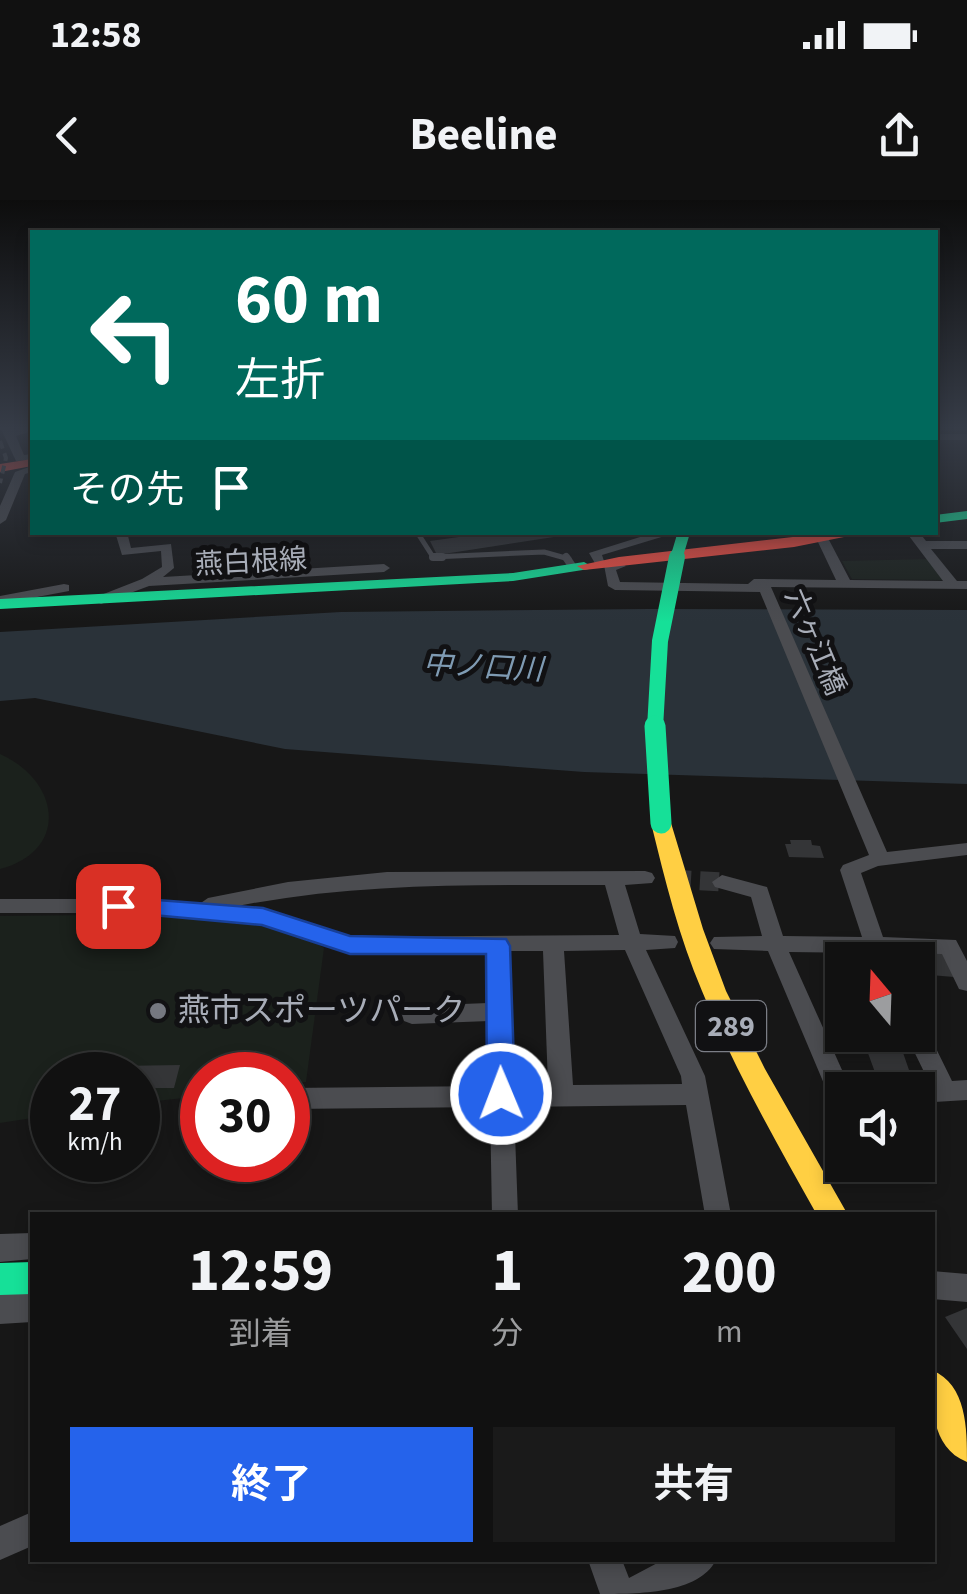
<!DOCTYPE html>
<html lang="ja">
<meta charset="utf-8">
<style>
:root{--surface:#111;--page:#1a1a1a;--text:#f1f3f6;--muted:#9c9d9f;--line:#303131;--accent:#2563eb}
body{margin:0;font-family:"Source Sans 3","Noto Sans JP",sans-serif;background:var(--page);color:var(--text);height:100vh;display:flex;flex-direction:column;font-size:38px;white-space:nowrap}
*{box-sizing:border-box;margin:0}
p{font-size:32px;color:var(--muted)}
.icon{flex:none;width:55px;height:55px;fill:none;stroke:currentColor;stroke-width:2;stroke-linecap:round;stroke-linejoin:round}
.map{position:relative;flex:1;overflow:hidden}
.side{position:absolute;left:30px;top:1012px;width:905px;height:350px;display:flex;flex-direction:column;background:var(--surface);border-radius:0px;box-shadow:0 5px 15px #0003,0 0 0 2px var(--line)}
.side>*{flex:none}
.guide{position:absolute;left:30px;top:30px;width:908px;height:305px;border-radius:0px;box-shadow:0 5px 15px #0003,0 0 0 2px var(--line);background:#00695c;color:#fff;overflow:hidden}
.needle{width:65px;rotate:341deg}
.fabs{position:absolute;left:825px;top:742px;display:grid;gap:20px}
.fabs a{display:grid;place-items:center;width:110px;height:110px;border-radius:0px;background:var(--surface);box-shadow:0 5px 15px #0003,0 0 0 2px var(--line);font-size:50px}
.speed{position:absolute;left:30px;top:852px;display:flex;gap:20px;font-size:50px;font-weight:700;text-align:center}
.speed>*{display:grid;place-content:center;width:130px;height:130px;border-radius:50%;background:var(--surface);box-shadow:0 5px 15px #0003,0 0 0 2px var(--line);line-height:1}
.speed small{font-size:25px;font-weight:400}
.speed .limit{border:15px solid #d22;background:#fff;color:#111}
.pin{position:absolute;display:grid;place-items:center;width:85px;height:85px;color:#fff;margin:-42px;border-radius:20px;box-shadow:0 5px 15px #0006}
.me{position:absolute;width:110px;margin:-55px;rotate:359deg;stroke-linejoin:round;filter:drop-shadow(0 0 8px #0008)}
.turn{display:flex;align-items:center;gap:35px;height:210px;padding:0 40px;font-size:45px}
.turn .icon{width:130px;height:130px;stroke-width:2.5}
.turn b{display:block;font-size:70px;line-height:85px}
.then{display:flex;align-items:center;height:95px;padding:0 40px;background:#0003;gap:20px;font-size:38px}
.eta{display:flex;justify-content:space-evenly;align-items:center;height:170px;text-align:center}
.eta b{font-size:60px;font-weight:700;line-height:70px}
.action{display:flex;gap:20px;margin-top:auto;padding:20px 40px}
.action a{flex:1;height:115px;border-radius:0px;background:var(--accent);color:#fff;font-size:40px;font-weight:700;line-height:115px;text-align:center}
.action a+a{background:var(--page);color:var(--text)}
.status{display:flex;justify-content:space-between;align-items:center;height:70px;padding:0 50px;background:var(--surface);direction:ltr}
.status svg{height:28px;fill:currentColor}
header{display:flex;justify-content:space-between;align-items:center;height:130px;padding:0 40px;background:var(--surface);font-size:45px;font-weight:700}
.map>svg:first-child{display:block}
.green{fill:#1b211c}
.water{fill:#2a3239}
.building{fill:#343537}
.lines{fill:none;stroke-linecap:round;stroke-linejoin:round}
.street-tunnel{stroke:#343537;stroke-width:19;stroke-dasharray:19 9;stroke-linecap:butt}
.lane-far1{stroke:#4b4c50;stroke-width:5}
.lane{stroke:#4b4c50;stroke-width:8}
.street{fill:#4b4c50;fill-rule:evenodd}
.fast{fill:#16e098;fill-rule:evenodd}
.slow{fill:#ffcf43;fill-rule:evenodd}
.jam{fill:#f24e42;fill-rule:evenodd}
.rail{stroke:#4b4c4f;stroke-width:4;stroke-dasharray:8 5;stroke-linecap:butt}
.fast-bridge-far2{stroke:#16e098;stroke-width:12}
.fast-bridge-far1{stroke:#16e098;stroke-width:16}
.fast-bridge{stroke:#16e098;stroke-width:21}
.route{fill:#2563eb;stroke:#184099;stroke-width:2.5}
.poi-dot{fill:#757880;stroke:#111113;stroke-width:4}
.labels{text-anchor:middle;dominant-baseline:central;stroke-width:10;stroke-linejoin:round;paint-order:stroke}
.far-street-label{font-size:28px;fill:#a8adb8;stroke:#111113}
.far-water-label{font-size:30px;font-style:italic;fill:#7f9bb3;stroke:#111113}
.shield{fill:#111113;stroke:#7b7e86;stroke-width:2.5}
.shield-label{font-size:30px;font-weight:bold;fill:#a8adb8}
.poi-label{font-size:32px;fill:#a8adb8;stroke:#111113;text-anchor:start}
</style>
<div class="status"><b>12:58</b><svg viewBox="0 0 49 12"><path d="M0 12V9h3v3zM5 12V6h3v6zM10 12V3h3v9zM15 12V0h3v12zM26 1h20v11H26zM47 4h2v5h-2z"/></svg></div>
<header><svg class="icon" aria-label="back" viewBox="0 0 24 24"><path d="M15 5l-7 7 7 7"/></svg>Beeline<svg class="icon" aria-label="share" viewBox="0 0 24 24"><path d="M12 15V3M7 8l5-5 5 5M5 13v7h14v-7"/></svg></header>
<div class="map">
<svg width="967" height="1394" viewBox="0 0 967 1394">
<rect width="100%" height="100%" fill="#171717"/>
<g class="green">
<path d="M 929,359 L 944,380 L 852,379 L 842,361 Z"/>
<path d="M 0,554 C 60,581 70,650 0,669 Z"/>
<path d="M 95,715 C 165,719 264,709 324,748 L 306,882 L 288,883 L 288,875 L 202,875 L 202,896 L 138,903 L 138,875 L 52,875 L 52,915 L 0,923 L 0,716 Z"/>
</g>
<path class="water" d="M 649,409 L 967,410 L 967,584 L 584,572 L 285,549 L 35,498 L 0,501 L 0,432 L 341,412 Z"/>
<g class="building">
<path d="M 495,332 L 567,332 L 567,335 L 437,355 L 430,341 Z"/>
<path d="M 790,640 L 811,640 L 812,645 L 820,646 L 824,658 L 789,657 L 785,644 L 791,644 Z"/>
<path d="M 902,752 L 943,752 L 954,777 L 918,774 L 918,760 L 905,757 Z"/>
<path d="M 892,835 L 909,835 L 912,844 L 900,844 L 909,870 L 895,870 L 897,875 L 876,875 L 865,845 L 895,845 Z"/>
<path d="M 180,865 L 174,888 L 138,888 L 138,875 L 53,875 L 56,867 Z"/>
<path d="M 967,1108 L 967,1149 L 945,1117 Z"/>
</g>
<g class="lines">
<path class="street-tunnel" d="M 672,679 L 722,682"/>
<path class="lane-far1" d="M 417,332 L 433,357 L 544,352 L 569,359"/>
<g class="lane">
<path d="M 433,357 L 442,357"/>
<path d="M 566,357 L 572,366"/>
</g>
<g class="street">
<path d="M 0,227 L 13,230 L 32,227 L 32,231 L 16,236 L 24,255 L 32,254 L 32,260 L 16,261 Z"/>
<rect x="935" y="234" width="32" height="6"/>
<path d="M 32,266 L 32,272 L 25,274 L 6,320 L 0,324 L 0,306 L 15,272 Z"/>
<path d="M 115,332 L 127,332 L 131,348 L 171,344 L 174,368 L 163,377 L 384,364 L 390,368 L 384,372 L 149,386 L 101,404 L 94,400 L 96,397 L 142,379 L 162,367 L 161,351 L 122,355 Z"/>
<path d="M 656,332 L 678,332 L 602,355 L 605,364 L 620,362 L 626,366 L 616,370 L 620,382 L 748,384 L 754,379 L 836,380 L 817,340 L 823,336 L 829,340 L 850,380 L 943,381 L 906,332 L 919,332 L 926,341 L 967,341 L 967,349 L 931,349 L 957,381 L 967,381 L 967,389 L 771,387 L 887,652 L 967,643 L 967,655 L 878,666 L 861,673 L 883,737 L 956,740 L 967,761 L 967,791 L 959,789 L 942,754 L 888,753 L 889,760 L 869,760 L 867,753 L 789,752 L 851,890 L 842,890 L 842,909 L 833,905 L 830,898 L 768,751 L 714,749 L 710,743 L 714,737 L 762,736 L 751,697 L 715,687 L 712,682 L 722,675 L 767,687 L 783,736 L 862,737 L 840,670 L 843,665 L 869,655 L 760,392 L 615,390 L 608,386 L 604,365 L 596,365 L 589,353 Z"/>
<path d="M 64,384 L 69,385 L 69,391 L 0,404 L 0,396 Z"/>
<path d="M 645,671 L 652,673 L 655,678 L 652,683 L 625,685 L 640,734 L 675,736 L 678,742 L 675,748 L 646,750 L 705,876 L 731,1015 L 705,1015 L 686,905 L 514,907 L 518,1015 L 492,1015 L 490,907 L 288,909 L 288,888 L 490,886 L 489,821 L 412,824 L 404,821 L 401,815 L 404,809 L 412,806 L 488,803 L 488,752 L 350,753 L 262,724 L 118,713 L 0,713 L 0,699 L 118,699 L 198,705 L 208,698 L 288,682 L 387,672 ZM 605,685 L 619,735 L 350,737 L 263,710 L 232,707 C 357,682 479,685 605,685 ZM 625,750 L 681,876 L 682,884 L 573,885 L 564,751 ZM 509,751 L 543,751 L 548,885 L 514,886 Z"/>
<path d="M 918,826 L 926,828 L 952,881 L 967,880 L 967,900 L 918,903 L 918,890 L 907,890 L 909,886 L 929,882 L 906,835 L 918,835 Z"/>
<path d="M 32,1033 L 32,1059 L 0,1062 L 0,1034 Z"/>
<path d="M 932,1071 L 967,1074 L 967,1102 L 932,1099 Z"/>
<path d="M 0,1094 L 32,1094 L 32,1122 L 0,1124 Z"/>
<path d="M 32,1312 L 32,1346 L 0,1360 L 0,1326 Z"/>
<path d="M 588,1360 L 622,1360 L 629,1378 L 663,1360 L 716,1360 C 699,1394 637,1394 600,1394 Z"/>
</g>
<g class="fast">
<path d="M 967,311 L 967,319 L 935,323 L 935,315 Z"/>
<path d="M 584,362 L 591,366 L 589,369 L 513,381 L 0,409 L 0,399 L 513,373 Z"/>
<path d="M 32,1062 L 32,1094 L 0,1095 L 0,1063 Z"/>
</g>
<g class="slow">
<path d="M 661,616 L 671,623 L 703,729 L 726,791 L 765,869 L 848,1015 L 817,1015 C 776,942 734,868 702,791 C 679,737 665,680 651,623 Z"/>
<path d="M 932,1170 C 967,1185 967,1229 967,1262 C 930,1247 932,1204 932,1170 Z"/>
</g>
<g class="jam">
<path d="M 32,259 L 32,266 L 0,272 L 0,264 Z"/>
<path d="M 837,332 L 869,332 L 794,347 L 584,370 L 577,366 L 619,357 Z"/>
</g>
<path class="rail" d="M 0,241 L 6,258 L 0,283"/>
<path class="fast-bridge-far2" d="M 676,359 L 684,332"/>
<path class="fast-bridge-far1" d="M 655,528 L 660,441 L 677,357"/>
<path class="fast-bridge" d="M 655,526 L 661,623"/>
</g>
<linearGradient id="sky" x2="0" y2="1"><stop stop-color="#0d0d0d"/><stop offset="0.54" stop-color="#363c47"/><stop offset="1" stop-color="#363c47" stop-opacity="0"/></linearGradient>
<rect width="967" height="422" fill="url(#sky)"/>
<path class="route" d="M 118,697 L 263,708 L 350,736 L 506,739 L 510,746 L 515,894 L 511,902 L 501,906 L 491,902 L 487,894 L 486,754 L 350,754 L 262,725 L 109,711 L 106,706 Z"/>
<circle class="poi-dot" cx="158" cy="811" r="10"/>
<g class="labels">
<g class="far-street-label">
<text transform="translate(251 362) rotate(-3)">燕白根線</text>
<text transform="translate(815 442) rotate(67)">六ヶ江橋</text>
</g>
<g class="far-water-label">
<text transform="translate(483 467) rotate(3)">中ノ口川</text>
</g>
<rect class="shield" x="696" y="801" width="70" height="50" rx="8"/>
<g class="shield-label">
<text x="731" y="826">289</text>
</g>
<g class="poi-label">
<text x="178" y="811">燕市スポーツパーク</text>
</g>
</g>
</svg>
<div class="fabs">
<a><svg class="needle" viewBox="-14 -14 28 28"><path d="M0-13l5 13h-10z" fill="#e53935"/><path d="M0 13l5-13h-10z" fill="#9c9d9f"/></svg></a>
<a><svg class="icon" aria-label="sound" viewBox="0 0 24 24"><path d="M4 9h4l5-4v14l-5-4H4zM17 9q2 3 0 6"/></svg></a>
</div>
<div class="speed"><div>27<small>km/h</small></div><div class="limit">30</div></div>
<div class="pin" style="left:118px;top:706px;background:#d93025"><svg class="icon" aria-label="arrive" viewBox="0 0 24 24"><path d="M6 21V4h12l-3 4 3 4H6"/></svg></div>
<svg class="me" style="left:501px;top:894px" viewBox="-20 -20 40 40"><circle r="17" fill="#2563eb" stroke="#fff" stroke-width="3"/><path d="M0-11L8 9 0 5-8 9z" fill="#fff"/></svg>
<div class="guide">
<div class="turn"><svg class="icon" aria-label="left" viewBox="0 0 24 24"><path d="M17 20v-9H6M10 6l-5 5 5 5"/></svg><div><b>60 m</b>左折</div></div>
<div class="then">その先<svg class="icon" aria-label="arrive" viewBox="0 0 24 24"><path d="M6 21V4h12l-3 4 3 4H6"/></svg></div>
</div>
<section class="side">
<div class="eta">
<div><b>12:59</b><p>到着</p></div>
<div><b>1</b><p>分</p></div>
<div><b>200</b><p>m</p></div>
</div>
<div class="action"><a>終了</a><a>共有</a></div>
</section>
</div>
